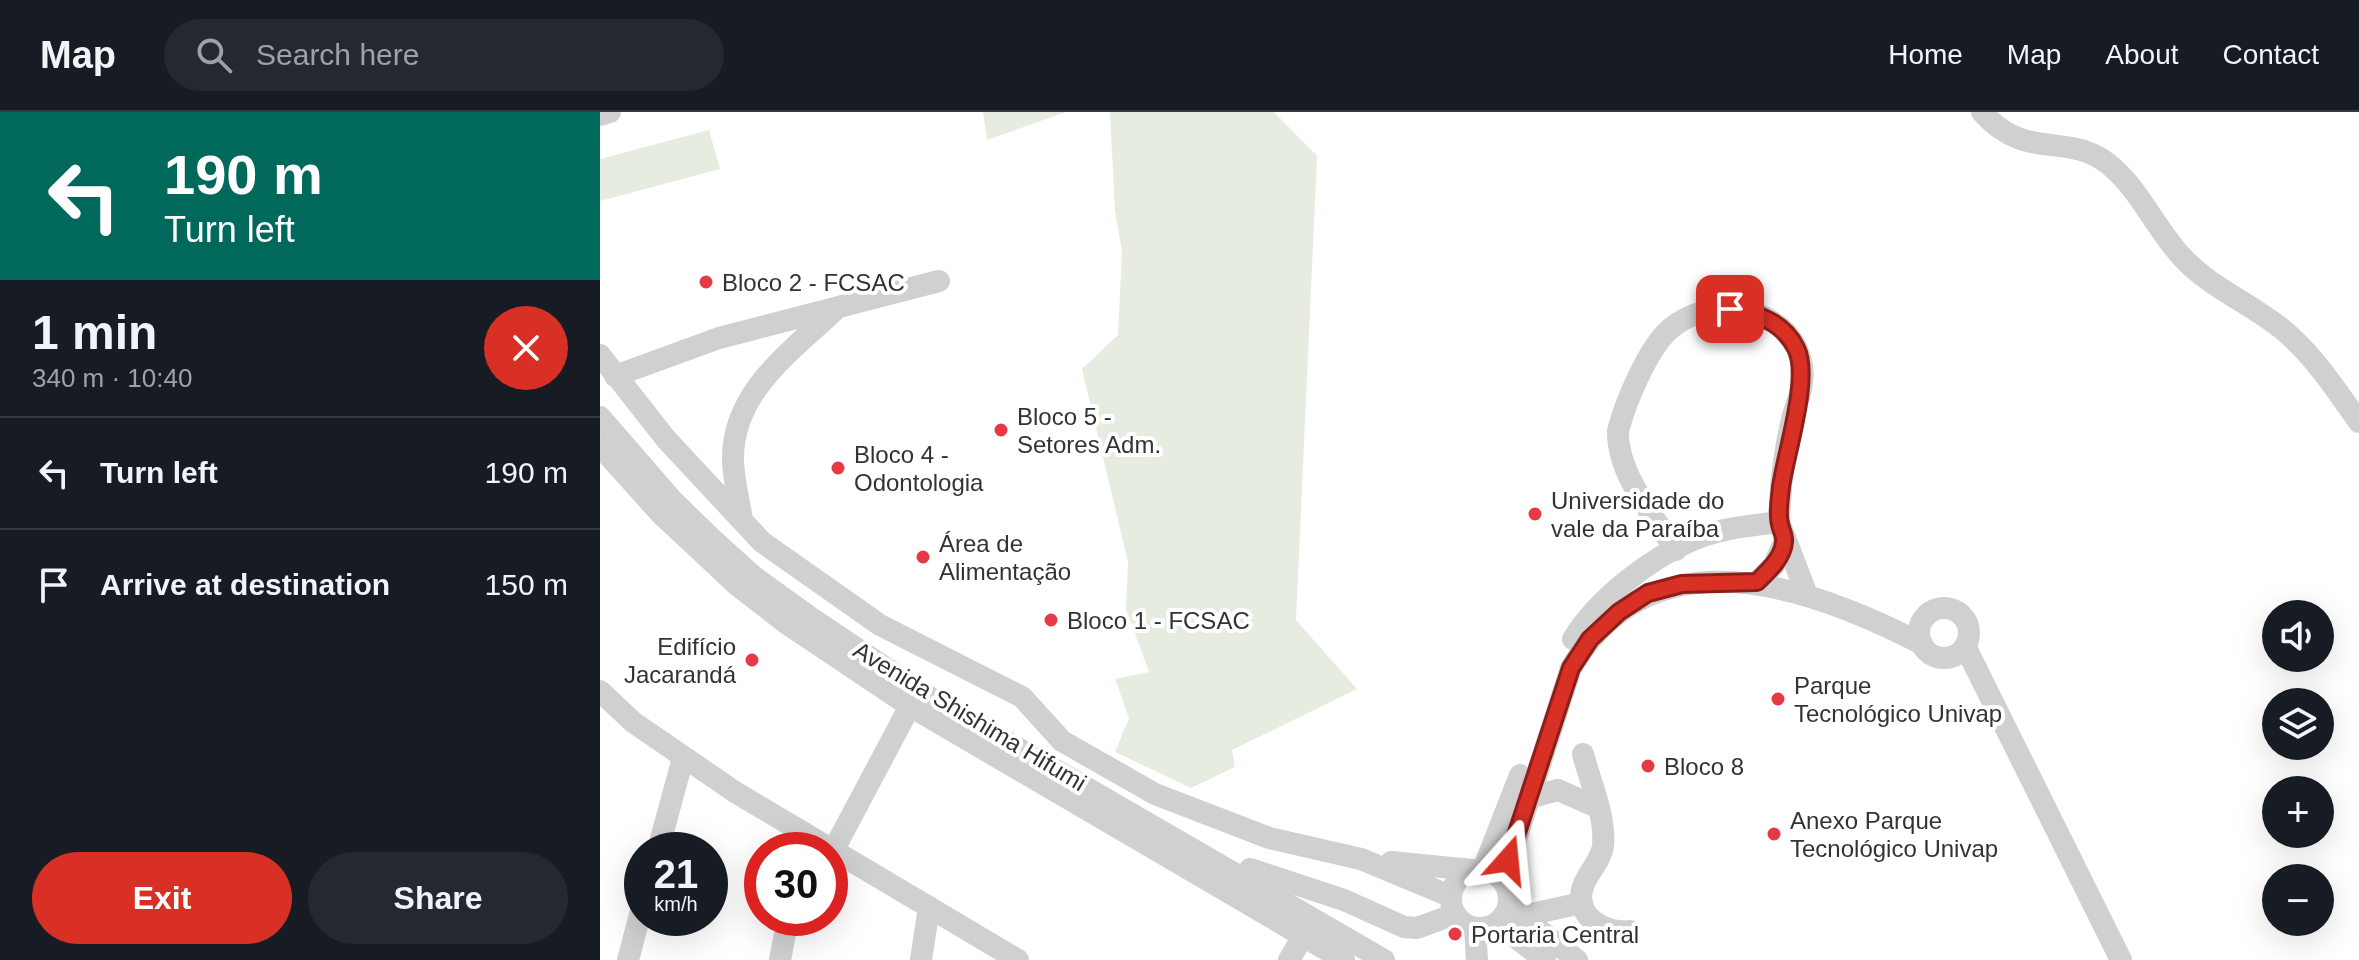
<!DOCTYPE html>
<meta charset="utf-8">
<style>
:root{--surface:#171b24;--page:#242831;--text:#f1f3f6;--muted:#9ea1a6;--line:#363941;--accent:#d93025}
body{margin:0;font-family:Helvetica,sans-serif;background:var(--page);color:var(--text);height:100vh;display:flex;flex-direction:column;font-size:30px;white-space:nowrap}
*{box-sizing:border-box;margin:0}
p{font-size:26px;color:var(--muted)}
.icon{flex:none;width:44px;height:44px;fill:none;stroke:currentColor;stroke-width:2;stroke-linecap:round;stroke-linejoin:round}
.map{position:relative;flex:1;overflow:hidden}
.sheet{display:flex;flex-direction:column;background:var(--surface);width:600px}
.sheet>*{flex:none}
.top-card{background:#00695c;color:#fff;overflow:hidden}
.fabs{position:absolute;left:1662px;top:488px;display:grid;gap:16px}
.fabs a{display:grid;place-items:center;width:72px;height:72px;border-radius:50%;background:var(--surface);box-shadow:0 8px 32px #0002;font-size:40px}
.speed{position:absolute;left:24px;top:720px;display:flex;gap:16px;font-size:40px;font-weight:700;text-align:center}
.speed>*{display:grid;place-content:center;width:104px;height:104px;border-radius:50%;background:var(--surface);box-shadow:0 8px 32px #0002;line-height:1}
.speed small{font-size:20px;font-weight:400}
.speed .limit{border:12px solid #d22;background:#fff;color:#111}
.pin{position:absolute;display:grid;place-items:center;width:68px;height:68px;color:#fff;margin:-34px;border-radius:16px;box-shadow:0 4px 12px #0006}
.me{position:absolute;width:88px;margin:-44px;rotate:18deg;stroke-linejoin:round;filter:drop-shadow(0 0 6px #0008)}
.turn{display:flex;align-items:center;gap:28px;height:168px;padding:0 32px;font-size:36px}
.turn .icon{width:104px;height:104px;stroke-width:2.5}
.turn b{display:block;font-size:56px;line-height:68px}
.round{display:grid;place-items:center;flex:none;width:84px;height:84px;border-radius:42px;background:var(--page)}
.headline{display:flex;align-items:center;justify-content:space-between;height:136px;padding:0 32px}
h1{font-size:48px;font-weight:800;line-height:60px}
.button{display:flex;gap:16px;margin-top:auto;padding:16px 32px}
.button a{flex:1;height:92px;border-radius:48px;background:var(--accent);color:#fff;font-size:32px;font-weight:800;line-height:92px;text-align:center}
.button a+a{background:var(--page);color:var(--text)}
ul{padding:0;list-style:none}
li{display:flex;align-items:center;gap:24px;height:112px;padding:0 32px;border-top:2px solid var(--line)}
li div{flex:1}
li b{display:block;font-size:30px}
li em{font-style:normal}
header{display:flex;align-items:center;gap:48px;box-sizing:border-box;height:112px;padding:0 40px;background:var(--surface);border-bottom:2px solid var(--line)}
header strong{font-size:38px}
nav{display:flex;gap:44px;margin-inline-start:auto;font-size:28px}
.search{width:560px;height:72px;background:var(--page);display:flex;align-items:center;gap:20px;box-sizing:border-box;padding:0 28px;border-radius:44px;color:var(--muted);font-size:30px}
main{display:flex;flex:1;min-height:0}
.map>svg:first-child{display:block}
.green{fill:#e6ecdf}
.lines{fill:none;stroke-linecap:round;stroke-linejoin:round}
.minor{stroke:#d0d0d0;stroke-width:22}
.route-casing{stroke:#8d1f18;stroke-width:20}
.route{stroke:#d93025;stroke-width:14}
.poi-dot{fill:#e63946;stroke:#fff;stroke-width:3}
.labels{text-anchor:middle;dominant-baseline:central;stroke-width:8;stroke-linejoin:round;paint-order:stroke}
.poi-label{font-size:24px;fill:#333;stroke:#fff;text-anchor:start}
.street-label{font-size:24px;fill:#333;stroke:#fff}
</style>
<header>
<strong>Map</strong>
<div class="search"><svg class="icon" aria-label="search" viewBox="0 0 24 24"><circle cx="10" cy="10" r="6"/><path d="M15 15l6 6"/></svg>Search here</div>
<nav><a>Home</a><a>Map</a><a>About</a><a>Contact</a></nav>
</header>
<main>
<section class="sheet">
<div class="top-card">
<div class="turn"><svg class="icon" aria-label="left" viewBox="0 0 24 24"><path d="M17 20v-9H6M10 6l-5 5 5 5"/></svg><div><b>190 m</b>Turn left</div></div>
</div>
<div class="headline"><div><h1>1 min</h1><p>340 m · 10:40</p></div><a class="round" style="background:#d93025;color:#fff"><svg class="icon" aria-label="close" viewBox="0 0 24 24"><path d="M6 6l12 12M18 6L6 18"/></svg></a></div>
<ul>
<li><svg class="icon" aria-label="left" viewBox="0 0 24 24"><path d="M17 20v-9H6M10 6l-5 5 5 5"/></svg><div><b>Turn left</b></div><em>190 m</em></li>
<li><svg class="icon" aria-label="arrive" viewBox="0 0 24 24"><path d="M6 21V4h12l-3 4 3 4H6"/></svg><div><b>Arrive at destination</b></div><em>150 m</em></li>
</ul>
<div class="button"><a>Exit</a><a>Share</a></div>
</section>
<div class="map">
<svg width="1759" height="848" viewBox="0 0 1759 848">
<rect width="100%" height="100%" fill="#fff"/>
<g class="green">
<path d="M 383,0 L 466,0 L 387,28 Z"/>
<path d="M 510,0 L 674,0 L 717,44 L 696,508 L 757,577 L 632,638 L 635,655 L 591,676 L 515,640 L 529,606 L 515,567 L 549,560 L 526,497 L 528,450 L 482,257 L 518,223 L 522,140 L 515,99 Z"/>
<path d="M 109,18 L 120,57 L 0,89 L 0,47 Z"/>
</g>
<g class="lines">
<g class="minor">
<path d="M 1382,0 C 1428,52 1469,17 1512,55 C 1541,80 1557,119 1583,146 C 1611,176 1650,191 1682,217 C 1713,242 1736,278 1759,310"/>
<path d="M 0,3 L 10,0"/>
<path d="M 0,243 L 66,327 L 162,430 L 280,513 L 422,585 L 462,629 L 555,682 L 669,726 L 761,747 L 850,784"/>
<path d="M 15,264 L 119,226 L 339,169"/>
<path d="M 0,305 L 72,388 L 112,427 L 153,464 L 211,506 L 326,583 L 784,848"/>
<path d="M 0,334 L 61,402 L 137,473 L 186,511 L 310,594 L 744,848"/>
<path d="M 142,408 C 139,388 133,367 133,346 C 133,279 192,239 236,197"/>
<path d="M 1076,438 C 1053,404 1017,361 1018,319 C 1025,291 1048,236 1070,217 C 1111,181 1192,194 1202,254 C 1205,273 1197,289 1192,307 C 1184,340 1180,376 1179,410"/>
<path d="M 1157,470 L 1174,453 L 1185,428"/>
<circle cx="1344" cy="521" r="25"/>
<path d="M 973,527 C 998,487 1049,447 1093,428 C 1120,416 1150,414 1179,410 L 1207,483"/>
<path d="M 1365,534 L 1521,848"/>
<path d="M 0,579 L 33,610 L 135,680 L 418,848"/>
<path d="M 983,642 C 990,670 1006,704 1003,734 C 1001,749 989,759 984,772 C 971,803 1004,822 1030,819"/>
<path d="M 928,686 L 958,678 L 997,695"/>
<path d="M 58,738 L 83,646"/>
<path d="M 233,739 L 310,594"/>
<path d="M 791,750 L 872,758"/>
<path d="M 650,757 L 744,788 L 804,815 L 817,816 L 855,802"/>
<circle cx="880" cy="787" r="29"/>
<path d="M 883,758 L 920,663"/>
<path d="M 903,768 L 971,556 C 1051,418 1208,473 1322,532"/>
<path d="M 909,788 L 922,804 L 977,848"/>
<path d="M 922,804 L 982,791"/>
<path d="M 887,815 L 907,819 L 945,848"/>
<path d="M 875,816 L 877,848"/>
<path d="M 28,848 L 42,795"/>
<path d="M 180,848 L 188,806"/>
<path d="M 321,848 L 329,795"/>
<path d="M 689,848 L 703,824"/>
</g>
</g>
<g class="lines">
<defs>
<path id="route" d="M 908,748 L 971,556 L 990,527 L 1019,500 L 1048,481 L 1082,472 L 1157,470 C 1167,460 1183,446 1184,430 C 1185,424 1181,418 1180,412 C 1177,401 1180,387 1181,375 C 1186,340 1211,265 1196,236 C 1183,210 1157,201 1130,197"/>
</defs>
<use href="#route" class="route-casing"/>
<use href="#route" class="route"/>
</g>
<g class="poi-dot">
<circle cx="106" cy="170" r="8"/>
<circle cx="401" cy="318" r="8"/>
<circle cx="238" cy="356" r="8"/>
<circle cx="935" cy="402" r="8"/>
<circle cx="323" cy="445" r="8"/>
<circle cx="451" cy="508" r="8"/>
<circle cx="152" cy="548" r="8"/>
<circle cx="1178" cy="587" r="8"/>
<circle cx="1048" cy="654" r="8"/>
<circle cx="1174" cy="722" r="8"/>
<circle cx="855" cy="822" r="8"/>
</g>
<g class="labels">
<g class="poi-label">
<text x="122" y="170">Bloco 2 - FCSAC</text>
<text x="417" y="304">Bloco 5 -<tspan x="417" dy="28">Setores Adm.</tspan></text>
<text x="254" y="342">Bloco 4 -<tspan x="254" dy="28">Odontologia</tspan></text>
<text x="951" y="388">Universidade do<tspan x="951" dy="28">vale da Paraíba</tspan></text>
<text x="339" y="431">Área de<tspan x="339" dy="28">Alimentação</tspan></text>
<text x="467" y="508">Bloco 1 - FCSAC</text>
<text x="136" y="534" text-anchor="end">Edifício<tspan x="136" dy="28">Jacarandá</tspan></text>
<text x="1194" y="573">Parque<tspan x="1194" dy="28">Tecnológico Univap</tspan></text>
<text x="1064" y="654">Bloco 8</text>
<text x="1190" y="708">Anexo Parque<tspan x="1190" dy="28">Tecnológico Univap</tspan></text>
<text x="871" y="822">Portaria Central</text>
</g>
<g class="street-label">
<text transform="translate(370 604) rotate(31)">Avenida Shishima Hifumi</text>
</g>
</g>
</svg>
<div class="fabs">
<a><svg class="icon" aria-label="sound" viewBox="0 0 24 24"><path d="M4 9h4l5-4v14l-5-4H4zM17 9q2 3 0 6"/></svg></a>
<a><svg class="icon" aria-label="layers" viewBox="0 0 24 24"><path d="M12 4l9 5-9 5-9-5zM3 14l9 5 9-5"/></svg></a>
<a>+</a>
<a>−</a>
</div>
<div class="speed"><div>21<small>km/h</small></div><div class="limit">30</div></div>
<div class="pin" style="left:1130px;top:197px;background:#d93025"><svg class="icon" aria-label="arrive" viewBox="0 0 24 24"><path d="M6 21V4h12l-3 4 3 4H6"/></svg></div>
<svg class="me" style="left:908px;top:748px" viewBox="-20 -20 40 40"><path d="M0-17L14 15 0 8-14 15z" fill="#d93025" stroke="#fff" stroke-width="4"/></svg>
</div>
</main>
